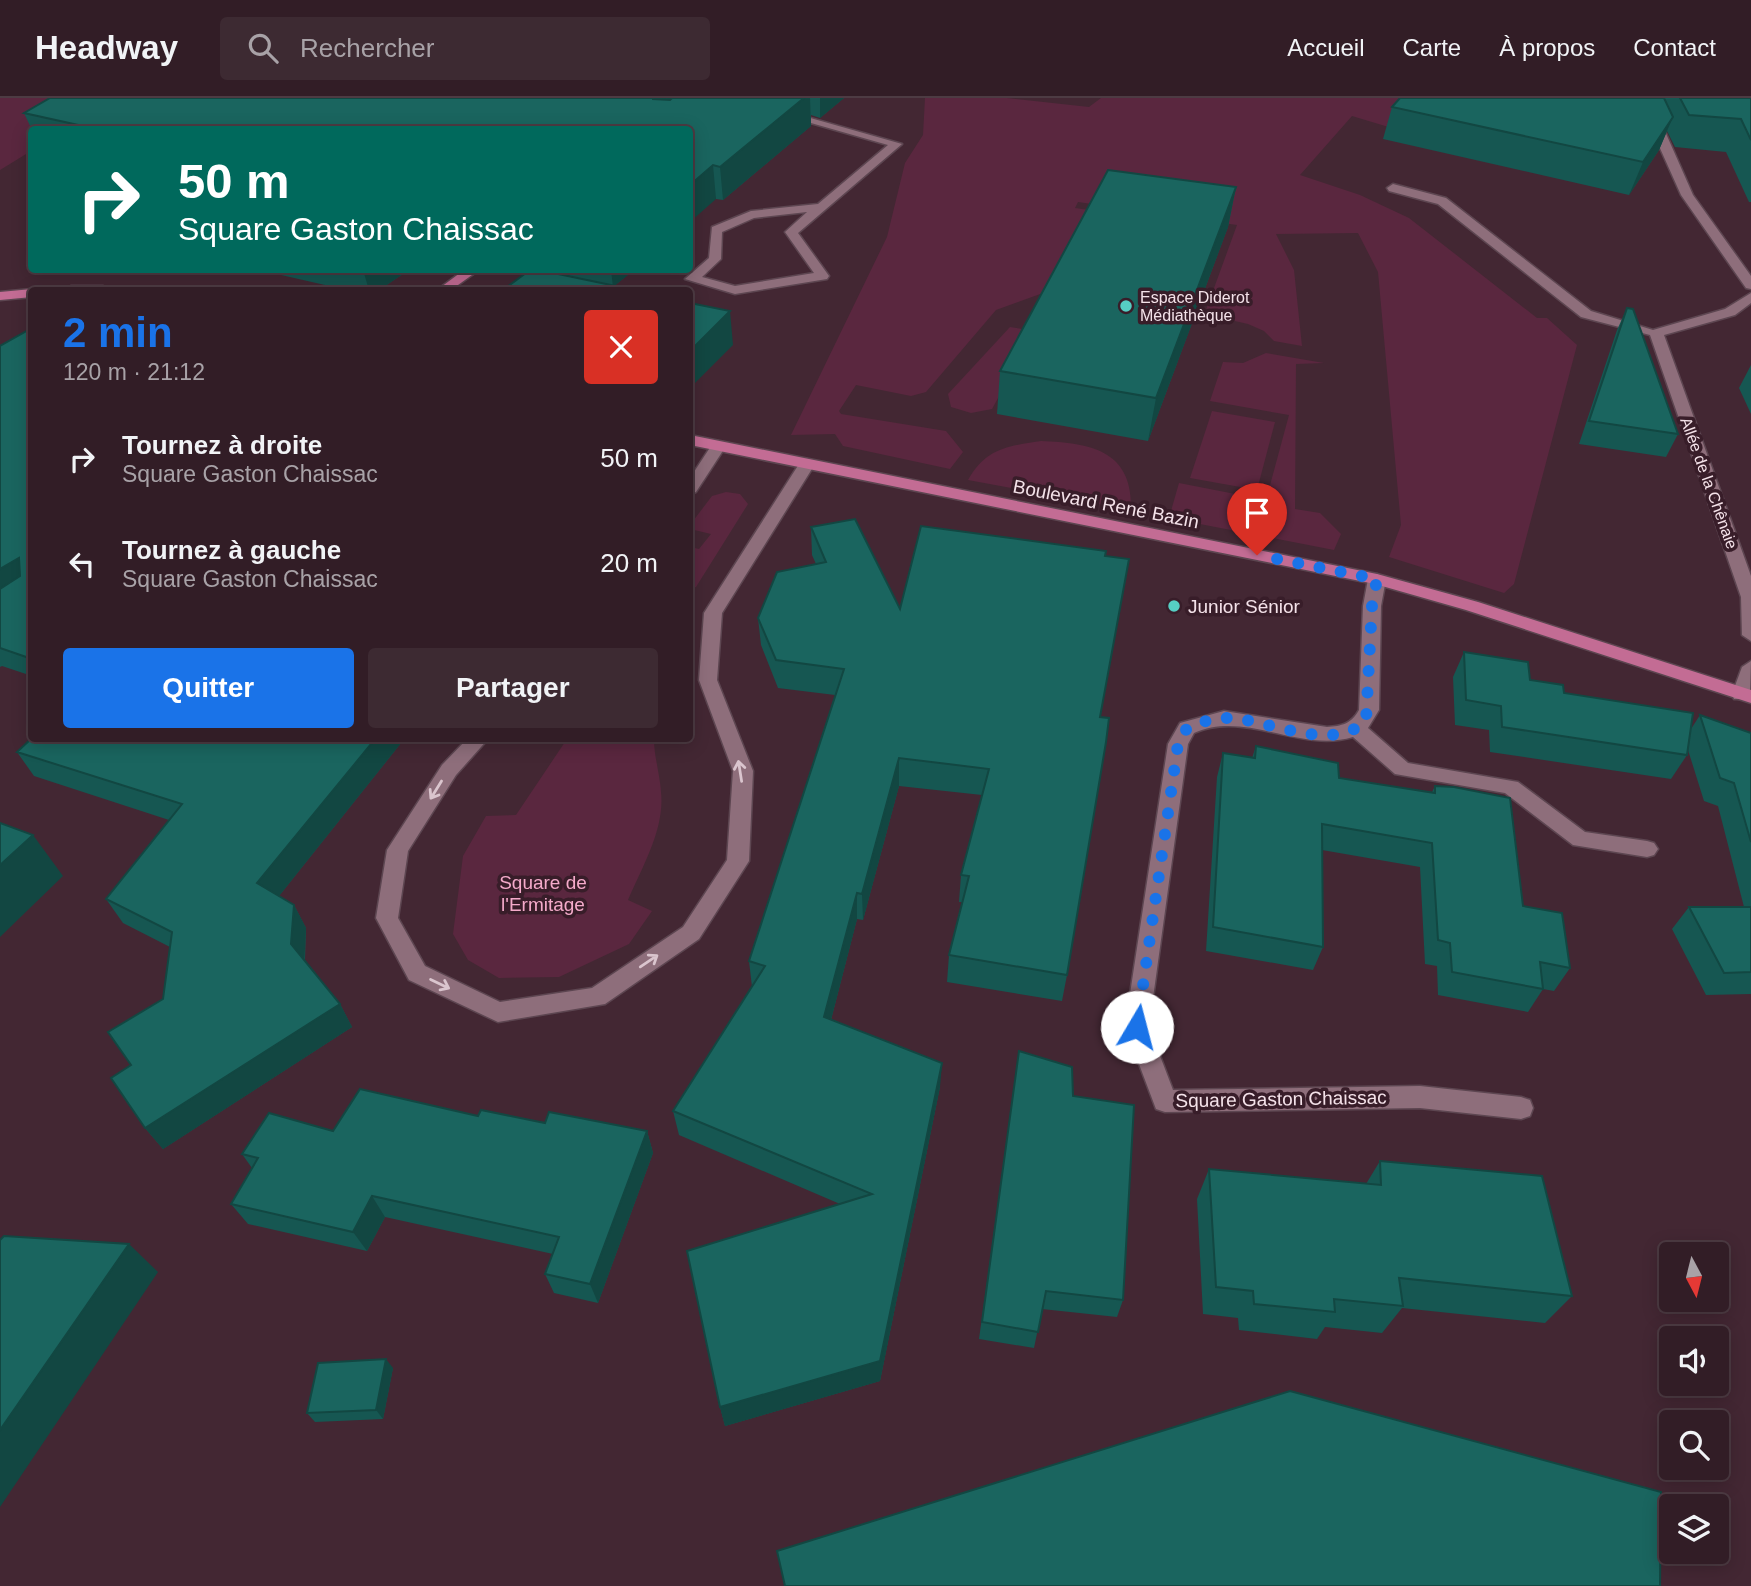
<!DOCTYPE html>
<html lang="fr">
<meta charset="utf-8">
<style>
:root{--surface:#321d26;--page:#3d2a32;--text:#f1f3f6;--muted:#a8a2a7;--line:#4d3b43;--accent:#1a73e8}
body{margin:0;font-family:Helvetica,sans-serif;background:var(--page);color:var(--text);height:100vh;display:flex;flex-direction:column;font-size:26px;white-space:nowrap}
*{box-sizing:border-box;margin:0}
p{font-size:23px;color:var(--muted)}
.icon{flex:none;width:38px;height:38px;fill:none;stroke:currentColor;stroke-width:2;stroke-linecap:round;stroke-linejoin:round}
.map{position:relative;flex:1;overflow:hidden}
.details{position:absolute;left:28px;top:189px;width:665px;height:455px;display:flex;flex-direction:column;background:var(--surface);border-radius:7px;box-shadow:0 4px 18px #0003,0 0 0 2px var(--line)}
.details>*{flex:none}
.hud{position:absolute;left:28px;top:28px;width:665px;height:147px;border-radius:7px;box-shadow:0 4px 18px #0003,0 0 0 2px var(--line);background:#00695c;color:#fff;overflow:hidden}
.needle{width:46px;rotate:173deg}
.controls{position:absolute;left:1659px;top:1144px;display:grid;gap:14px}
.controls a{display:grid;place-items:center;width:70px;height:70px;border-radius:7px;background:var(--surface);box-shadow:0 4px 18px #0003,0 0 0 2px var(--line);font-size:35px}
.pin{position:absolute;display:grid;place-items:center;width:60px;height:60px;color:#fff;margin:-72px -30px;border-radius:50% 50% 50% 0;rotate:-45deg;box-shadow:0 0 7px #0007}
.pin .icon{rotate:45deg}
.me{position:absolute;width:77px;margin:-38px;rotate:8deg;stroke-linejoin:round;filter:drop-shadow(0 0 5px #0008)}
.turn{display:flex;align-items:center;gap:24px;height:147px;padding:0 35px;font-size:32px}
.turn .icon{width:91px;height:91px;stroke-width:2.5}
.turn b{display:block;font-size:49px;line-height:60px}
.round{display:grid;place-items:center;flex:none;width:74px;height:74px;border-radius:7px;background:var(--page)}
.overview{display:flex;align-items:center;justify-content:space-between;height:119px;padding:0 35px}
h1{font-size:42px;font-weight:800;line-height:52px;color:var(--accent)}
.button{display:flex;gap:14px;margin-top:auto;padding:14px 35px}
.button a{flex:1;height:80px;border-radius:7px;background:var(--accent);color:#fff;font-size:28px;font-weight:800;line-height:80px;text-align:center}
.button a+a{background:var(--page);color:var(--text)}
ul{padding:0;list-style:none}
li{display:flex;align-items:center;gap:21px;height:105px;padding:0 35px}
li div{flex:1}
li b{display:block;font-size:26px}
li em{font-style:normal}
header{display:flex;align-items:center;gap:42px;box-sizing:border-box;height:98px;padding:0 35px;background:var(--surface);border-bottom:2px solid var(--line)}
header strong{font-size:33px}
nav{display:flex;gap:38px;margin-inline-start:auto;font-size:24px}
.search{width:490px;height:63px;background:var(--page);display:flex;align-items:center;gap:18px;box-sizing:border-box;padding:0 24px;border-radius:7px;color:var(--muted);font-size:26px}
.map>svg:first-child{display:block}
.green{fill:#5a273f}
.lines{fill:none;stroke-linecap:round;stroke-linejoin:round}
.minor-casing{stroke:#5d4651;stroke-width:3}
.major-casing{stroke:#5d4651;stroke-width:3}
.minor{fill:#8e6e7b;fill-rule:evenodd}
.major{fill:#c36c94;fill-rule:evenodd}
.wall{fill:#165752}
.shaded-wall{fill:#124742}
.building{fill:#1a655f;stroke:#124742;stroke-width:2}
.oneway{stroke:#dac5ce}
.route{stroke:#1a73e8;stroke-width:12;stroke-dasharray:0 21.6}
.poi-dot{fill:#56cec3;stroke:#381d29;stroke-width:2.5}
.labels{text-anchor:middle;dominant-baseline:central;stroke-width:7;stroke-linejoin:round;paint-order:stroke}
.far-poi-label{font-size:16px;fill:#f4e2e9;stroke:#381d29;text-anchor:start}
.far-street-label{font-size:16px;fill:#f4e2e9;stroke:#381d29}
.street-label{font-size:19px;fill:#f4e2e9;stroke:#381d29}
.poi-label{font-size:19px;fill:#f4e2e9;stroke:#381d29;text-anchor:start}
.park-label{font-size:19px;fill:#f4aaca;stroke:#381d29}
</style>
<header>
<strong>Headway</strong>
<div class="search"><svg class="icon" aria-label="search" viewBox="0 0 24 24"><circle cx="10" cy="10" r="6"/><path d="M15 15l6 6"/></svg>Rechercher</div>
<nav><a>Accueil</a><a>Carte</a><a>À propos</a><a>Contact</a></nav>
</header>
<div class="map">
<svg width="1751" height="1488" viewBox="0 0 1751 1488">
<rect width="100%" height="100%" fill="#432733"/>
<g class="green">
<path d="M 0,0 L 117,0 L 32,32 L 31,53 L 0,72 Z"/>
<path d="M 925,0 L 1007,0 L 1089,9 L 1101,0 L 1435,0 L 1445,46 L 1352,18 L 1300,77 L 1360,97 L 1409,120 L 1537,220 L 1547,220 L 1577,247 L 1514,486 L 1504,495 L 1389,459 L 1401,427 L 1378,174 L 1358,135 L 1276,136 L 1294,172 L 1302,248 L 1274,243 L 1264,233 L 1248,226 L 1226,221 L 1202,223 L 1237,127 L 1078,104 L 1075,110 L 1096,113 L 1054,191 L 996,212 L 926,294 L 911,298 L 856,287 L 839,313 L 841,316 L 946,333 L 963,354 L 950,371 L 843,348 L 835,336 L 791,337 L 887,139 L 905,65 L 923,37 Z"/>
<path d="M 1010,229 L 1035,233 L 992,311 L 971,315 L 951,309 L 948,296 Z"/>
<path d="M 1266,255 L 1324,265 L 1296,266 L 1295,411 L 1320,415 L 1341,436 L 1334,452 L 1169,420 L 1179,385 L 1266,402 L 1289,317 L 1210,303 L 1223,264 L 1243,265 Z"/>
<path d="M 1212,313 L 1275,324 L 1257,392 L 1190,380 Z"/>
<path d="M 1041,343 C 1092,345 1133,353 1131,412 L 968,382 C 986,350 1008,348 1041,343 Z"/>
<path d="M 726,394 L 740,396 L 748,406 L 696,489 L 690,491 L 690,449 L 699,451 L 711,436 L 690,431 L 690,427 L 712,398 Z"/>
<path d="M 567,641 L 654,641 C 654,659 660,676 661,694 C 665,731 642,769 628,802 L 652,813 L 629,846 L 559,879 L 499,880 L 468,862 L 453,836 L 463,758 L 486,718 L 516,717 Z"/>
</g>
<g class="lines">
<defs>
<g id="minor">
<path d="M 723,0 L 740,0 L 902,46 L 798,135 L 829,178 L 827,181 L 735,196 L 685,181 L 709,160 L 712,129 L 751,113 L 818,106 L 888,47 ZM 807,114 L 785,134 L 814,175 L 735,188 L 702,179 L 721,161 L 722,134 L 754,120 Z"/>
<path d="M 1646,19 L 1660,22 L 1693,97 L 1751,178 L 1751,191 L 1746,190 L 1681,97 Z"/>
<path d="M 1393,86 L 1446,100 L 1591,213 L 1653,232 L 1725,211 L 1751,195 L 1751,205 L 1735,217 L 1664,237 L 1751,478 L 1751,543 L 1742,537 L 1741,499 L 1650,237 L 1581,219 L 1438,106 L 1389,93 L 1387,90 Z"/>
<path d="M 718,343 L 726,348 L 696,394 L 690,396 L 690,380 L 713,345 Z"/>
<path d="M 807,361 L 815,366 L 722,515 L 717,582 L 753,673 L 749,763 L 699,841 L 605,906 L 498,924 L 409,882 L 376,820 L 387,752 L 442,667 L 468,640 L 489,640 L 456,677 L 408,753 L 398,820 L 425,868 L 500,904 L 592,890 L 683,829 L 727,762 L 733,673 L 699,582 L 704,515 L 799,366 Z"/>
<path d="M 1377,476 L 1386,481 L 1381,508 L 1379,612 L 1368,630 L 1408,665 L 1518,684 L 1585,734 L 1647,743 L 1654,745 L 1658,751 L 1654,757 L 1647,759 L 1573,747 L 1505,695 L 1395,676 L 1353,639 C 1300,655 1246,612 1194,635 L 1188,646 L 1149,929 L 1173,992 L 1420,988 L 1521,999 L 1530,1002 L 1533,1010 L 1530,1018 L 1521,1021 L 1420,1010 L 1165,1014 L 1156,1011 L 1125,929 L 1168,646 L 1180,625 L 1224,613 L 1327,629 C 1342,628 1351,626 1359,612 L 1363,508 L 1368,481 Z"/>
<path d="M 1751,563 L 1750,596 L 1748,601 L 1734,601 L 1732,596 L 1742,569 Z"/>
</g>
<g id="major">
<path d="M 464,172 L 479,172 L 451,192 L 437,192 Z"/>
<path d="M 71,188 L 103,188 L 110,192 L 64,192 Z"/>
<path d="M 32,191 L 37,192 L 32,192 L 32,199 L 0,202 L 0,194 Z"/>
<path d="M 690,337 L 1377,476 L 1478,504 L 1751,592 L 1751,605 L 1466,512 L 1375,486 L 690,347 Z"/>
</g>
</defs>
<use href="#minor" class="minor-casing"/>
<use href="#major" class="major-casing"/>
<use href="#minor" class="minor"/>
<use href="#major" class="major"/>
</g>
<g class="wall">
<path d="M 50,0 L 844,0 L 820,20 L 811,17 L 811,28 L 723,102 L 716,101 L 690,32 L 32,32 L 24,15 Z"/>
<path d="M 1400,0 L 1751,0 L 1751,104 L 1749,104 L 1726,54 L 1675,49 L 1667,33 L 1659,52 L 1629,97 L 1383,41 L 1392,9 Z"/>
<path d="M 1236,89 L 1228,129 L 1148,343 L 997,316 L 1000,273 Z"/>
<path d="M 259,172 L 409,172 L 379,192 L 347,192 Z"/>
<path d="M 530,172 L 634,172 L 614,188 Z"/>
<path d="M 1627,210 L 1678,336 L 1666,359 L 1579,346 L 1617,232 Z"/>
<path d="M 32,230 L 32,578 L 2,568 L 0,569 L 0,248 Z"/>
<path d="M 1751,267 L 1751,316 L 1739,290 Z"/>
<path d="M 811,429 L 900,511 L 1105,458 L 1100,619 L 1067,877 L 1062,903 L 947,884 L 949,857 L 962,804 L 959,804 L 961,777 L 982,697 L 899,688 L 863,822 L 857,821 L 831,922 L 940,989 L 880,1283 L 725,1328 L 720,1309 L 840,1106 L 679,1037 L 673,1013 L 752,889 L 749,863 L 835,597 L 778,590 L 761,547 L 758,520 L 816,466 L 812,457 Z"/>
<path d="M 1464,554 L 1530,582 L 1564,595 L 1691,631 L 1700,617 L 1751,635 L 1751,896 L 1706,897 L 1672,831 L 1689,809 L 1744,809 L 1718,708 L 1704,703 L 1688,652 L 1687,657 L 1671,681 L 1490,654 L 1489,632 L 1455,627 L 1453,579 Z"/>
<path d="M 32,640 L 405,640 L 279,798 L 294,807 L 306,830 L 305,862 L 340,906 L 352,929 L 163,1051 L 145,1030 L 131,967 L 163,901 L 170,849 L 123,825 L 106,801 L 169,722 L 34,678 L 17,654 Z"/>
<path d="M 1256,648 L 1339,680 L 1432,694 L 1435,688 L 1570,870 L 1554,893 L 1543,891 L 1528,914 L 1438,897 L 1437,868 L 1425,866 L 1420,769 L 1322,752 L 1323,849 L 1313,872 L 1206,853 L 1217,679 L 1223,655 L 1252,660 Z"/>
<path d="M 1019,953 L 1073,998 L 1123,1202 L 1117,1219 L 1042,1211 L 1034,1250 L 979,1241 Z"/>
<path d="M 478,1018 L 647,1033 L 653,1055 L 598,1205 L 554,1195 L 545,1176 L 553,1156 L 385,1119 L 367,1153 L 248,1126 L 231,1106 L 252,1070 L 242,1056 L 333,1033 Z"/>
<path d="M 1380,1063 L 1572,1198 L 1545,1225 L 1402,1210 L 1382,1235 L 1325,1229 L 1317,1241 L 1239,1232 L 1238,1220 L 1203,1216 L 1197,1101 L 1209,1071 L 1366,1086 Z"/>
<path d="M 393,1270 L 383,1321 L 315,1324 L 307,1315 Z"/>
</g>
<g class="shaded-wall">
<path d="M 653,0 L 696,0 L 657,30 Z"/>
<path d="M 804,0 L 810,0 L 811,28 L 723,102 L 720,69 Z"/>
<path d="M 820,0 L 844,0 L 820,20 Z"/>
<path d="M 1673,19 L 1659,52 L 1629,97 L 1643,64 Z"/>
<path d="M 713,67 L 716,101 L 690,124 L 690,87 Z"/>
<path d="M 1236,89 L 1228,129 L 1148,343 L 1156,300 Z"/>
<path d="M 363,172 L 409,172 L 379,192 L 369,192 Z"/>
<path d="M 611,172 L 634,172 L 613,189 Z"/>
<path d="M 730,213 L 733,247 L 690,290 L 690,253 Z"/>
<path d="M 19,460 L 32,480 L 0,501 L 0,471 Z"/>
<path d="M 376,640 L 405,640 L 271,808 L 257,785 Z"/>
<path d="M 899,660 L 899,688 L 863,822 L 862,796 Z"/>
<path d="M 33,737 L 63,778 L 0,839 L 0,767 Z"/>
<path d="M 857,795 L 857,821 L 825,945 L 824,919 Z"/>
<path d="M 294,807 L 306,830 L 304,869 L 291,846 Z"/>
<path d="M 340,906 L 352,929 L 163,1051 L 145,1030 Z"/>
<path d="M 942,965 L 940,989 L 880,1283 L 725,1328 L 720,1309 L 880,1263 Z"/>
<path d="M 647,1033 L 653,1055 L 598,1205 L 590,1186 Z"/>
<path d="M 372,1098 L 385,1119 L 367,1153 L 353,1134 Z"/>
<path d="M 129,1146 L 158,1174 L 0,1409 L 0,1332 Z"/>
<path d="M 386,1261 L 393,1270 L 383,1321 L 376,1312 Z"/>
</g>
<g class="building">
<path d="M 50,0 L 653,0 L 653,1 L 670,2 L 672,0 L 804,0 L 720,69 L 713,67 L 690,87 L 690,32 L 101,32 L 24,15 Z"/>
<path d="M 1400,0 L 1664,0 L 1673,19 L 1643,64 L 1392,9 Z"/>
<path d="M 1680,0 L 1751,0 L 1751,42 L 1741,21 L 1689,17 Z"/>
<path d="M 1108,72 L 1236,89 L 1156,300 L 1000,273 Z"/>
<path d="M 530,172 L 539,172 L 635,192 L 503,192 Z"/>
<path d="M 690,205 L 730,213 L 690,253 Z"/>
<path d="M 1627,210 L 1633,211 L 1678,336 L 1589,323 Z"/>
<path d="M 32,230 L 32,561 L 0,550 L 0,491 L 20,478 L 19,460 L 0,471 L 0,248 Z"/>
<path d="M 855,421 L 900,511 L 921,428 L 1106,453 L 1105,458 L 1129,461 L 1100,619 L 1109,620 L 1106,644 L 1067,877 L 949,857 L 969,778 L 961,777 L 989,671 L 899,660 L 862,796 L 857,795 L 824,919 L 942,965 L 880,1263 L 720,1309 L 687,1153 L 872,1096 L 673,1013 L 765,868 L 749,863 L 844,571 L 776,562 L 758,520 L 777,474 L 826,464 L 811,429 Z"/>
<path d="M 1464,554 L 1528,564 L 1530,582 L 1563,587 L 1564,595 L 1693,615 L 1687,657 L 1502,629 L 1501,608 L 1466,602 Z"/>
<path d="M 1700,617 L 1751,635 L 1751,744 L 1734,685 L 1720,680 Z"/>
<path d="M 32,640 L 376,640 L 257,785 L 294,807 L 291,846 L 340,906 L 145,1030 L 111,980 L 131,967 L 108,934 L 163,901 L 172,834 L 106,801 L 182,706 L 17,654 Z"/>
<path d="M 1256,648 L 1338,665 L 1339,680 L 1435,695 L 1435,688 L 1454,689 L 1510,700 L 1523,808 L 1562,815 L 1570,870 L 1540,864 L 1543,891 L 1452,874 L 1450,845 L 1438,842 L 1432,745 L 1322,726 L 1323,849 L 1213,829 L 1223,655 L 1255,660 Z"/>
<path d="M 0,725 L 33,737 L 0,767 Z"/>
<path d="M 1689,809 L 1751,809 L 1751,874 L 1724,875 Z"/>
<path d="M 1019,953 L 1072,969 L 1073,998 L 1134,1007 L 1123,1202 L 1046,1193 L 1038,1234 L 982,1224 Z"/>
<path d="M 360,991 L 478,1018 L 481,1012 L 545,1025 L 549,1014 L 647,1033 L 590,1186 L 545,1176 L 559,1139 L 372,1098 L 353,1134 L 231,1106 L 258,1060 L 242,1056 L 269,1015 L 333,1033 Z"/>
<path d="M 1380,1063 L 1542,1078 L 1572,1198 L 1399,1180 L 1403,1208 L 1334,1201 L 1335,1214 L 1254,1206 L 1253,1193 L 1216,1189 L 1209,1071 L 1381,1087 Z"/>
<path d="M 4,1138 L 129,1146 L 0,1332 L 0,1142 Z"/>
<path d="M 386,1261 L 376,1312 L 307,1315 L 318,1265 Z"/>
<path d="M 1290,1293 L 1661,1394 L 1660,1488 L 785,1488 L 777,1453 Z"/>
</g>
<defs><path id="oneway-shaft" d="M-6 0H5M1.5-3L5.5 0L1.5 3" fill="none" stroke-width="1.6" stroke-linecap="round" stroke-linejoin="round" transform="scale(1.75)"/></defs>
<g class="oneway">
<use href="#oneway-shaft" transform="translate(740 673) rotate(-99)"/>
<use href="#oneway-shaft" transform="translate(436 692) rotate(122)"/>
<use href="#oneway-shaft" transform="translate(649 863) rotate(-34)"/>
<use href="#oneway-shaft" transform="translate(440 886) rotate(26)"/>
</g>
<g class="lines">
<path class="route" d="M 1137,929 L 1178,646 L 1187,630 C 1198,625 1211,621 1223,620 C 1267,619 1328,657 1366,623 L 1372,508 L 1377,481 L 1257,457"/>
</g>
<g class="poi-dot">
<circle cx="1126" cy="208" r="7"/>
<circle cx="1174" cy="508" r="7"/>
</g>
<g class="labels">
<g class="far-poi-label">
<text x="1140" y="199">Espace Diderot<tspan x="1140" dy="18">Médiathèque</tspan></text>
</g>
<g class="far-street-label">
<text transform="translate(1709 385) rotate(70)">Allée de la Chênaie</text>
</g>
<g class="street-label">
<text transform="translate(1106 406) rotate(11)">Boulevard René Bazin</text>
<text transform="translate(1281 1001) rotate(-1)">Square Gaston Chaissac</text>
</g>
<g class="poi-label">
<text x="1188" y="508">Junior Sénior</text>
</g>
<g class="park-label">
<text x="543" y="784">Square de<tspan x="543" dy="22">l'Ermitage</tspan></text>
</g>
</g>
</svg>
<div class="controls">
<a><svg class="needle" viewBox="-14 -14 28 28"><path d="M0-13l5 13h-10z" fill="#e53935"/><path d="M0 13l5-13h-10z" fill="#a8a2a7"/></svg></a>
<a><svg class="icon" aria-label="sound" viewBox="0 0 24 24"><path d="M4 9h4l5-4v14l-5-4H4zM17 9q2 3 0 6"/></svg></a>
<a><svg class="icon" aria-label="search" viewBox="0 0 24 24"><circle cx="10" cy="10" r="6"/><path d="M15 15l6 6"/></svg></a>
<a><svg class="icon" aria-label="layers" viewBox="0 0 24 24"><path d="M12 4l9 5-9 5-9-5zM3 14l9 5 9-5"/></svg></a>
</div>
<div class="pin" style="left:1257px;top:457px;background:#d93025"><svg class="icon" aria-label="arrive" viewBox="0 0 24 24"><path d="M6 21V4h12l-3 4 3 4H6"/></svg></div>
<svg class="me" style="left:1137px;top:929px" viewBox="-20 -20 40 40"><circle r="19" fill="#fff"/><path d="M0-13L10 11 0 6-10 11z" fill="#1a73e8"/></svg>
<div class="hud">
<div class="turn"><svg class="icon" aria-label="right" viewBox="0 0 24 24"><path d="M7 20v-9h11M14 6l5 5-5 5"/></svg><div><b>50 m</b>Square Gaston Chaissac</div></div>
</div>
<section class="details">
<div class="overview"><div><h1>2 min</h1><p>120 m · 21:12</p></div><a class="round" style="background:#d93025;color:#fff"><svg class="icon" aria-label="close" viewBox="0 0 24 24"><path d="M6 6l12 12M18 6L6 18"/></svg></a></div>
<ul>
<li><svg class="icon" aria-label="right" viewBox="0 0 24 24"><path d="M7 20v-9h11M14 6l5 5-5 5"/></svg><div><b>Tournez à droite</b><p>Square Gaston Chaissac</p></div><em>50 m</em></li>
<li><svg class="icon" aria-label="left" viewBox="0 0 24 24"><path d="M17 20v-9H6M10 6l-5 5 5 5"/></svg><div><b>Tournez à gauche</b><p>Square Gaston Chaissac</p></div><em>20 m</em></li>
</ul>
<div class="button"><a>Quitter</a><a>Partager</a></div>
</section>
</div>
